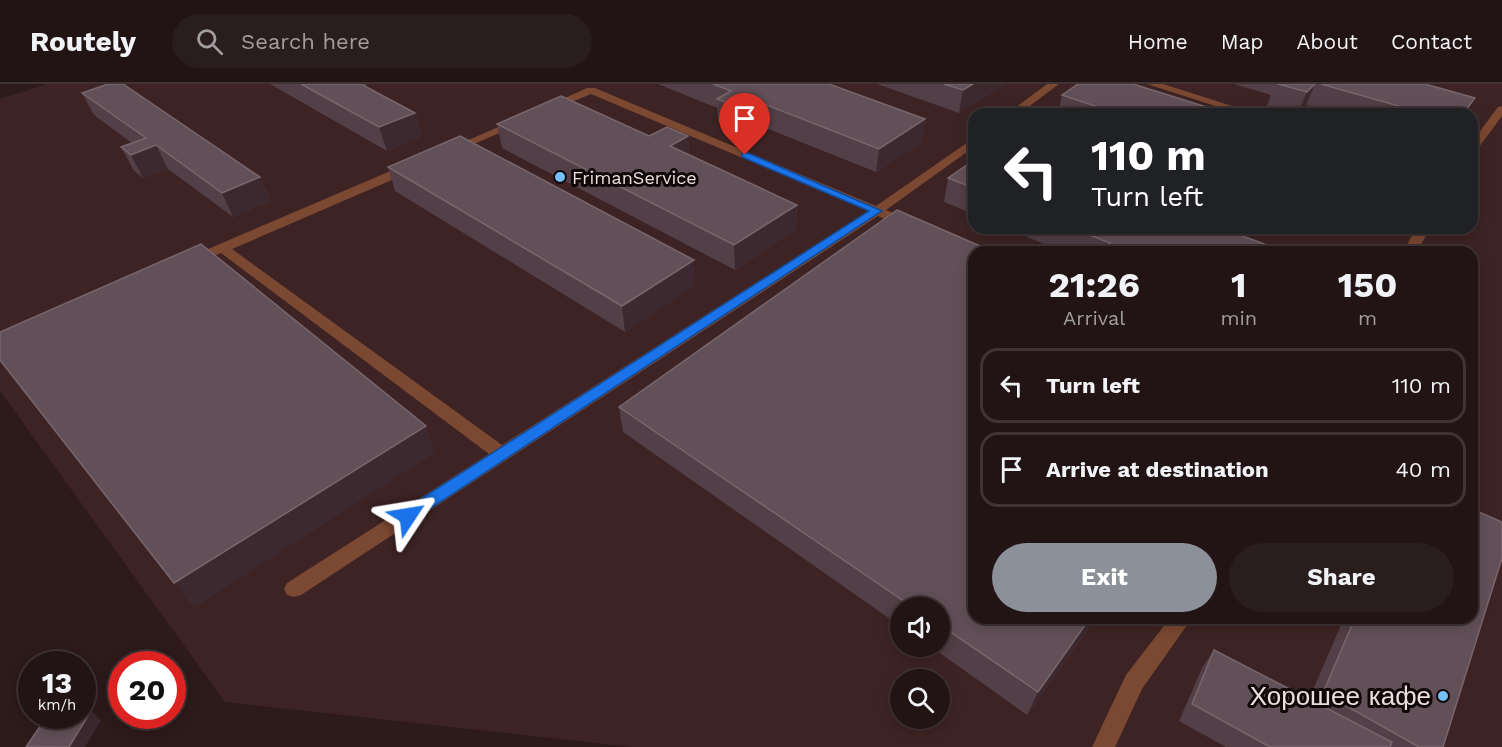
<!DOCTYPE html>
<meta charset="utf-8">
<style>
:root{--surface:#221414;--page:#2a1d1d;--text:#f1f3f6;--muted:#a29ea0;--line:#3f3334;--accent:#8c9099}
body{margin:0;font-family:"Work Sans",sans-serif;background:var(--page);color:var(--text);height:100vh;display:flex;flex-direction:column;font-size:22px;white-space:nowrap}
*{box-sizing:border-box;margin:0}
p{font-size:20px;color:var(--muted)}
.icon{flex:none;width:33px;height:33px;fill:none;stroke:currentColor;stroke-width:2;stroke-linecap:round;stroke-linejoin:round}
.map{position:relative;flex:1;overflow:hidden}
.sheet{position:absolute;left:968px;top:162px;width:510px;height:378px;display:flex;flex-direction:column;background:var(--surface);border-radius:18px;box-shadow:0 3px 15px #0003,0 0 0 2px var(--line)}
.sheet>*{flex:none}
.guide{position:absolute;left:968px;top:24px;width:510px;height:126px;border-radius:18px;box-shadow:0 3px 15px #0003,0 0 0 2px var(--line);background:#202124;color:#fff;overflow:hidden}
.fabs{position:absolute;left:890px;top:513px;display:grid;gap:12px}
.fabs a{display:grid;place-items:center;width:60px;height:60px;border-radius:50%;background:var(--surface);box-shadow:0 3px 15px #0003,0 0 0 2px var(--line);font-size:30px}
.speed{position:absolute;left:18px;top:567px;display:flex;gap:12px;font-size:30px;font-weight:700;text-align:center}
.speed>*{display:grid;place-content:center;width:78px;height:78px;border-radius:50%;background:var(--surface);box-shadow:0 3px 15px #0003,0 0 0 2px var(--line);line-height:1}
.speed small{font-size:15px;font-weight:400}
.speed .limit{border:9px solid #d22;background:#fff;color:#111}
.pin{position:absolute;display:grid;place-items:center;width:51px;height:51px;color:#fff;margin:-62px -26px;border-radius:50% 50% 50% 0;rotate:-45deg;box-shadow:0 0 6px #0007}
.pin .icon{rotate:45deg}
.me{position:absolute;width:66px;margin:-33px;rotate:57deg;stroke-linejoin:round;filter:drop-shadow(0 0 4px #0008)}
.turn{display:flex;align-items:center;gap:21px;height:126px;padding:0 24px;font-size:27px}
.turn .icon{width:78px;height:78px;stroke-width:2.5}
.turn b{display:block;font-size:42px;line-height:51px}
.eta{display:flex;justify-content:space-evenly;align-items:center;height:102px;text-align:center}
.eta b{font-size:36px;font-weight:700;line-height:42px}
.cta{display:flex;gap:12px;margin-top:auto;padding:12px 24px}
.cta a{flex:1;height:69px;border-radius:36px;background:var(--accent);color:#fff;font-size:24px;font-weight:700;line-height:69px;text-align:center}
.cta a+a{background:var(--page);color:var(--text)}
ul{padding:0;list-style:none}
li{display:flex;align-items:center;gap:18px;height:75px;margin:0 12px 9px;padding:0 12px;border:3px solid var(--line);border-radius:18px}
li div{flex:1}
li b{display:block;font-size:22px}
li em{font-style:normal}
header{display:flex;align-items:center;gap:36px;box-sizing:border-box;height:84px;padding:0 30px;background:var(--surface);border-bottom:2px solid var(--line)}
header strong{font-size:28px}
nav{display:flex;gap:33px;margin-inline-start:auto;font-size:21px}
.search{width:420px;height:54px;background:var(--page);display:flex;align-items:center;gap:15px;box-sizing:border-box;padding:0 21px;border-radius:33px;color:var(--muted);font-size:22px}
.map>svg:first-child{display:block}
.built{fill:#3d2324;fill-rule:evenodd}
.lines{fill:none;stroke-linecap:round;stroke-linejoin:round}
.service{fill:#7b4832;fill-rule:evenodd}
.wall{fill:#523f47}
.shaded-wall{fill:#3c292f}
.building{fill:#625058;stroke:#78666d;stroke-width:1.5}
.route{fill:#1a73e8;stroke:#114b97;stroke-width:1.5}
.poi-dot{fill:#75c0f6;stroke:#100708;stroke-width:2}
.labels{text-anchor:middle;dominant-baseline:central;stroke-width:6;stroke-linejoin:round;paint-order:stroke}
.far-poi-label{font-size:18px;fill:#ecddde;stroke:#100708;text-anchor:start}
.near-poi-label{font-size:26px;fill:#ecddde;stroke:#100708;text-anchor:end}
</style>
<header>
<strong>Routely</strong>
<div class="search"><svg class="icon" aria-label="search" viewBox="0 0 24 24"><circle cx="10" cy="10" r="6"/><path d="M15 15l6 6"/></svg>Search here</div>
<nav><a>Home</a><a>Map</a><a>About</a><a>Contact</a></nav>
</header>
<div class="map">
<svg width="1502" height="663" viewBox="0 0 1502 663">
<rect width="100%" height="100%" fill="#2d1a1b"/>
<path class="built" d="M 47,0 L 1502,0 L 1502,663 L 632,663 L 225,618 L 0,307 L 0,15 ZM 974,30 L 1472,30 L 1472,144 L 974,144 ZM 974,168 L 1472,168 L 1472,534 L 974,534 ZM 900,524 L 939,524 L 939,562 L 900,562 ZM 900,596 L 939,596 L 939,634 L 900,634 Z"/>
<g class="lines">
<g class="service">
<path d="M 1047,0 L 1059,0 L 1019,30 L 1007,30 Z"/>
<path d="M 1147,0 L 1163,0 L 1257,30 L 1240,30 Z"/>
<path d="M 587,4 L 595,4 L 876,122 L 974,54 L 974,63 L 886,126 L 913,137 L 913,143 L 903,143 L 878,132 L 301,511 L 294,513 L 287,511 L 284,505 L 287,499 L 489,370 L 221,169 L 192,181 L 187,180 L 187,174 L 407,80 L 415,80 L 415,86 L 232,165 L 502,361 L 868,127 L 591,10 L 552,26 L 543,24 Z"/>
<path d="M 1502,22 L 1502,32 L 1476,67 L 1472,68 L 1472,58 L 1498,23 Z"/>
<path d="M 519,34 L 525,37 L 523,39 L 455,68 L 445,66 Z"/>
<path d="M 1416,144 L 1430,144 L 1417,168 L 1403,168 Z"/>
<path d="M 1170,534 L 1192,534 L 1142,605 L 1115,663 L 1092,663 L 1126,591 Z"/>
</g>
</g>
<g class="wall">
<path d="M 270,0 L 366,0 L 367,3 L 415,29 L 422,52 L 387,67 Z"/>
<path d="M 658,0 L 829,0 L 925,35 L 922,58 L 876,88 L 751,38 L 737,46 L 718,38 L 717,24 Z"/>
<path d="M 877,0 L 1005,0 L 959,29 Z"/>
<path d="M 1234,0 L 1425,0 L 1465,30 L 1336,30 L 1306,21 L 1297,30 L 1293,30 L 1267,22 L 1271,11 Z"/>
<path d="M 82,9 L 260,93 L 271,117 L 233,133 L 168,85 L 143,94 L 134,87 L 121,63 L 132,59 L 94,31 Z"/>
<path d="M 1062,11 L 1229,30 L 1058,30 Z"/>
<path d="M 497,40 L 649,52 L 688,52 L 689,71 L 797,121 L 796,145 L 735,186 L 502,64 Z"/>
<path d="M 974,76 L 974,130 L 944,118 L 948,94 Z"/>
<path d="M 388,83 L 695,201 L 625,248 L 395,107 Z"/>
<path d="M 1006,144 L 1221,144 L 1286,168 L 1063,168 Z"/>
<path d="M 1375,144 L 1386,144 L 1384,147 Z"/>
<path d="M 619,323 L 1096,534 L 1027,631 L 930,562 L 939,562 L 939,524 L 900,524 L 900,542 L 623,348 Z"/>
<path d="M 1344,534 L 1472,534 L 1443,663 L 1226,663 L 1179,637 L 1202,584 L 1214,566 L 1309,615 Z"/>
</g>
<g class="shaded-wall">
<path d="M 973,0 L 1005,0 L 959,29 L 963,6 Z"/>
<path d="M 1315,0 L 1306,21 L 1297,30 L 1307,8 Z"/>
<path d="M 751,15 L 751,38 L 737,46 L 737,23 Z"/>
<path d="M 415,29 L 422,52 L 387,67 L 379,43 Z"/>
<path d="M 925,35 L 922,58 L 876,88 L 879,65 Z"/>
<path d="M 688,52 L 689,76 L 670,62 Z"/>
<path d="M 156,61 L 168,85 L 143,94 L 131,71 Z"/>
<path d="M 260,93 L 271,117 L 233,133 L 222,109 Z"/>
<path d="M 797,121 L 796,145 L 735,186 L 734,161 Z"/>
<path d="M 694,176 L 695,201 L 625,248 L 622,222 Z"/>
<path d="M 426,342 L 436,368 L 194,524 L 174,499 Z"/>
<path d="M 1090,534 L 1096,534 L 1027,631 L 1038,608 Z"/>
<path d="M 91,627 L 101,636 L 85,663 L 69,663 Z"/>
</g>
<g class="building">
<path d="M 108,0 L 123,0 L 260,93 L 222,109 L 156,61 L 131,71 L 121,63 L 146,54 L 82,9 Z"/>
<path d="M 301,0 L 361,0 L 415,29 L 379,43 Z"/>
<path d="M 713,0 L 829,0 L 925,35 L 879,65 L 751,15 L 737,23 L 717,15 L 731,7 Z"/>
<path d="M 944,0 L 973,0 L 963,6 Z"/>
<path d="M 1078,0 L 1133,0 L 1229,30 L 1119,30 L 1062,11 Z"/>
<path d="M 1278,0 L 1315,0 L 1307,8 Z"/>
<path d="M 1321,0 L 1425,0 L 1475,14 L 1463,30 L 1427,30 Z"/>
<path d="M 561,12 L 649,52 L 667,43 L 688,52 L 670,62 L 797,121 L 734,161 L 497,40 Z"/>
<path d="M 1253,25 L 1270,30 L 1247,30 Z"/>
<path d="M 460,52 L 694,176 L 622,222 L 388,83 Z"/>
<path d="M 974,76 L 974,104 L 948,94 Z"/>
<path d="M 897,126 L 994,168 L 974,168 L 974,534 L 1090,534 L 1038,608 L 939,540 L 939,524 L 914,524 L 619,323 Z"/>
<path d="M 1072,144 L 1221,144 L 1286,168 L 1101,168 L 1110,159 Z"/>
<path d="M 201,160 L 426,342 L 174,499 L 0,276 L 0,248 Z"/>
<path d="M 1472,425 L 1502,438 L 1502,474 L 1443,663 L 1419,663 L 1323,609 L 1355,534 L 1472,534 Z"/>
<path d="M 1214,566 L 1392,658 L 1390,663 L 1270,663 L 1192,620 Z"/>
<path d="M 82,627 L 91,627 L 69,663 L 26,663 L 47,632 L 82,632 Z"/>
</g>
<path class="route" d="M 742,69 L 748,69 L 882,127 L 413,436 L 402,436 L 400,432 L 402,427 L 869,127 L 742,73 Z"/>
<g class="poi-dot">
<circle cx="560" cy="93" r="6"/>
<circle cx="1443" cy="612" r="6"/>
</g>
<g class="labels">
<g class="far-poi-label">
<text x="572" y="93">FrimanService</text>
</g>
<g class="near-poi-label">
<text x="1431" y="612">Хорошее кафе</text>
</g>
</g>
</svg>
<div class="fabs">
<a><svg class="icon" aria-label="sound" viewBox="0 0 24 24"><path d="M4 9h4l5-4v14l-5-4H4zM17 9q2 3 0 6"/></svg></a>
<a><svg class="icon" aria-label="search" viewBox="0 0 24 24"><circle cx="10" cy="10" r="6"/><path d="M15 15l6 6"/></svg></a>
</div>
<div class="speed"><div>13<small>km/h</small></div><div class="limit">20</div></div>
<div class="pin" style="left:745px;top:71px;background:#d93025"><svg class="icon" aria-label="arrive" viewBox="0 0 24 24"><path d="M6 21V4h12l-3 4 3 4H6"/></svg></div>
<svg class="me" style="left:408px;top:432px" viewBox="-20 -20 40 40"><path d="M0-17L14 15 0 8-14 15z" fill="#1a73e8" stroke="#fff" stroke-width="4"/></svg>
<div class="guide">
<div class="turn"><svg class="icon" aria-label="left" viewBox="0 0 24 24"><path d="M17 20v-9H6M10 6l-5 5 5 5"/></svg><div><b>110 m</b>Turn left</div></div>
</div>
<section class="sheet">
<div class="eta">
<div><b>21:26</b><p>Arrival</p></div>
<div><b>1</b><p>min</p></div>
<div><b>150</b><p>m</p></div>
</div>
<ul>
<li><svg class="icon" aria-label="left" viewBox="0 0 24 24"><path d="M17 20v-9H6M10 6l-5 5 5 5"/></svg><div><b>Turn left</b></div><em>110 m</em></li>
<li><svg class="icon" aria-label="arrive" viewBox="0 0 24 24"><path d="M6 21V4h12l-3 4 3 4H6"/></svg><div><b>Arrive at destination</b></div><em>40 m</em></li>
</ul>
<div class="cta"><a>Exit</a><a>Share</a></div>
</section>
</div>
